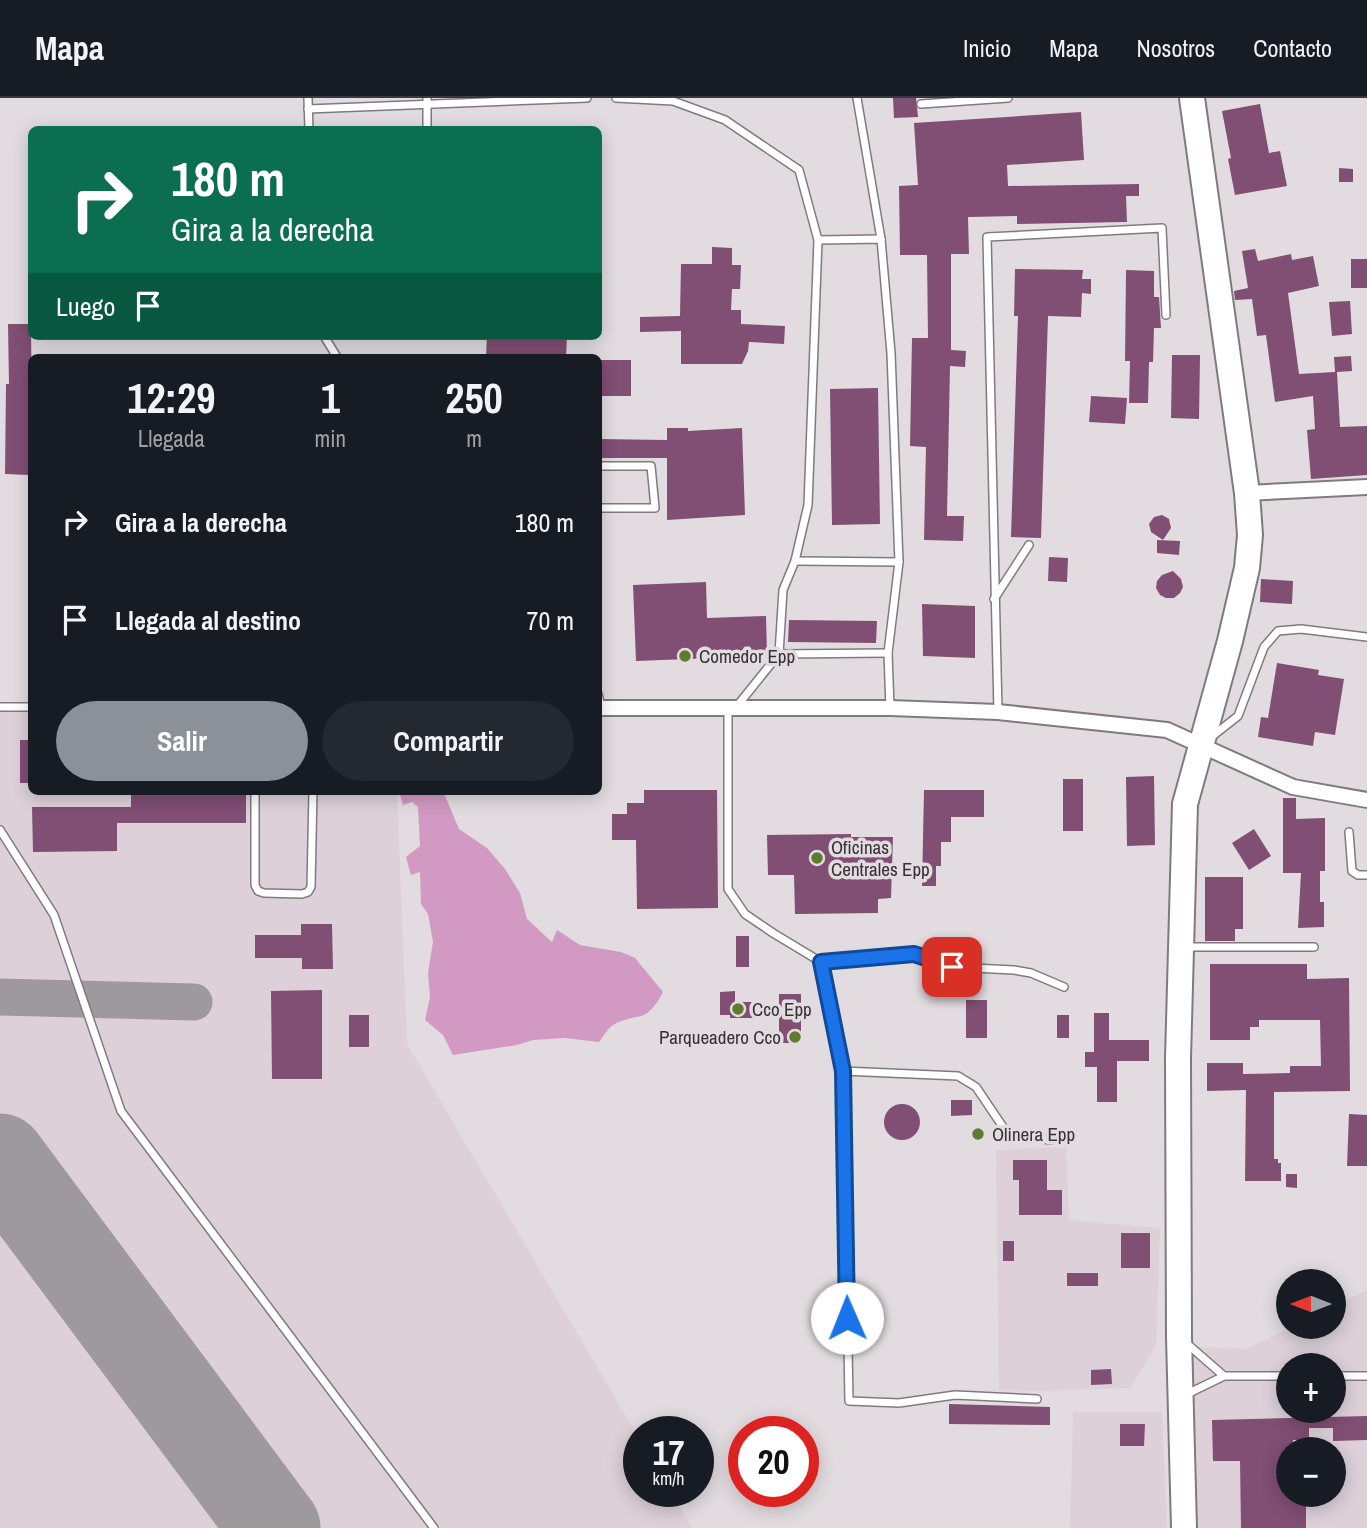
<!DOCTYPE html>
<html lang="es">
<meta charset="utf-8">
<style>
:root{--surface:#171b24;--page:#242831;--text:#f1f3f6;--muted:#9ea1a6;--line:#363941;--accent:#8c9099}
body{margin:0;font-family:"Archivo Narrow",sans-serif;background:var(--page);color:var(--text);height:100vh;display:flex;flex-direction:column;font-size:26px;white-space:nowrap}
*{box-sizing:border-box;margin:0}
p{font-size:23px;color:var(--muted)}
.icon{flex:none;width:38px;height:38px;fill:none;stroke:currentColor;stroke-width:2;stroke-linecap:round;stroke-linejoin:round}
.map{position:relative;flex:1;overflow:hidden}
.details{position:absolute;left:28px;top:256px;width:574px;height:441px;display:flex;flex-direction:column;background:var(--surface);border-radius:10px;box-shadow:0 4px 18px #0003}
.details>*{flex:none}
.top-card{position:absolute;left:28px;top:28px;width:574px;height:214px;border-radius:10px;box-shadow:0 4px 18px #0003;background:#0b6e4f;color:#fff;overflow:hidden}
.needle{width:46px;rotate:270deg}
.tools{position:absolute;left:1276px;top:1171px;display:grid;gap:14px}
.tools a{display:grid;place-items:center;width:70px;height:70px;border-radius:50%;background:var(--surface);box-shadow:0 4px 18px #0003;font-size:35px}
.speed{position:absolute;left:623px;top:1318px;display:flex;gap:14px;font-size:35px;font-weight:700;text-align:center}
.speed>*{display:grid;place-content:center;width:91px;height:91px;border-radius:50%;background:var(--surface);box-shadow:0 4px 18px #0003;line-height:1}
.speed small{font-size:18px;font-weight:400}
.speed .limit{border:10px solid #d22;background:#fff;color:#111}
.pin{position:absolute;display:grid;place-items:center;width:60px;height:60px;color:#fff;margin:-30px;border-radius:14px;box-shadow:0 4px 10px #0006}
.me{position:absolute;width:77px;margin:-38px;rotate:359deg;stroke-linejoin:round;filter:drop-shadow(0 0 5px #0008)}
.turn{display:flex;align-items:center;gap:24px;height:147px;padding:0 28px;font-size:32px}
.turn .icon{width:91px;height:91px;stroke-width:2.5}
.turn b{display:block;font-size:49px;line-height:60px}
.then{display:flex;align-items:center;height:66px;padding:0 28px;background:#0003;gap:14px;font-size:26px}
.eta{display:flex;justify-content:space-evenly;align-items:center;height:119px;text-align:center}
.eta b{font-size:42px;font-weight:800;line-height:49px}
.action{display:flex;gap:14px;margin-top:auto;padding:14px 28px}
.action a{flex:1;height:80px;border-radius:42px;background:var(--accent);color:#fff;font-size:28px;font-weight:800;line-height:80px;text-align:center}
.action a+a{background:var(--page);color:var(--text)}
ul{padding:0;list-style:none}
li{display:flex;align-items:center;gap:21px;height:98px;padding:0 28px}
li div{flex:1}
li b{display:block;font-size:26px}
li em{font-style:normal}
header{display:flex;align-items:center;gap:42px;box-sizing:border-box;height:98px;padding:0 35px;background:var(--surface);border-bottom:2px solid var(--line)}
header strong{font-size:33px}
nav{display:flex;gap:38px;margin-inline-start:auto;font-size:24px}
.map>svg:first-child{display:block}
.built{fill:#ddd0d9;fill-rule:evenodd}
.water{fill:#d299c2}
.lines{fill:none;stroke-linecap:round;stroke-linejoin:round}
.taxiway{stroke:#9d999c;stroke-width:37}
.runway{stroke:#9d999c;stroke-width:91}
.building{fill:#814e74}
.lane-casing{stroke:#807a7e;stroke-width:10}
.street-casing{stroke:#807a7e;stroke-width:18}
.highway-casing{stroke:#807a7e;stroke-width:28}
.lane{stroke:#fff;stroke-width:7}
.street{stroke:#fff;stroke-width:14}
.highway{stroke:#fff;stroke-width:24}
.route-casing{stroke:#114b97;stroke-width:18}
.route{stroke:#1a73e8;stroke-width:12}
.poi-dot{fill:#5f7b30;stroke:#e2dce0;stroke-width:2.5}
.labels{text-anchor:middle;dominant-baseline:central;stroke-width:7;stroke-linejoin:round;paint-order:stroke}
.poi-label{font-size:19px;fill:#343234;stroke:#e2dce0;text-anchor:start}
</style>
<header>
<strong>Mapa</strong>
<nav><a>Inicio</a><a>Mapa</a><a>Nosotros</a><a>Contacto</a></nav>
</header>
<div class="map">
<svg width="1367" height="1430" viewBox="0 0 1367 1430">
<rect width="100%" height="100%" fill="#e2dce0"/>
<g class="built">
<path d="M 0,611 L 31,611 L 32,693 L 397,693 L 407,946 L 639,1340 L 639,1393 L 670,1393 L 692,1430 L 0,1430 Z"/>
<path d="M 1066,1049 L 1069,1122 L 1160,1130 L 1156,1248 L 1130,1290 L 1038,1293 L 999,1292 L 996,1052 Z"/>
<path d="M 1367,1192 L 1367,1430 L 1194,1430 L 1191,1249 L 1246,1251 L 1292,1229 L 1334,1228 L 1334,1208 ZM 1288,1267 L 1334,1267 L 1334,1312 L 1288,1312 ZM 1288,1351 L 1334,1351 L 1334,1396 L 1288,1396 Z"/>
<path d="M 1073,1314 L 1162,1314 L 1167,1430 L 1070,1430 Z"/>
</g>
<path class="water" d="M 404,693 L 443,693 L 459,731 L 487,750 L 505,771 L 520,795 L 527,821 L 552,844 L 557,832 L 580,847 L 621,854 L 635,860 L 663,894 C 644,929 640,912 613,927 C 608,930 603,939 599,944 L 565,940 L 533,942 L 517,947 L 453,957 L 443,937 L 425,922 L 430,899 L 428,875 L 433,844 L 428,816 L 421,806 L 420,774 L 411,777 L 406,759 L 420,748 L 418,709 L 412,704 L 403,707 L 400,697 Z"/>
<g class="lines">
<path class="taxiway" d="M 0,899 L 194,904"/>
<path class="runway" d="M 0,1061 L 275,1430"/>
</g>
<g class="building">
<path d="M 893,0 L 916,0 L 918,19 L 894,20 Z"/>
<path d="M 1260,6 L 1269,55 L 1280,53 L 1287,88 L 1235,97 L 1228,61 L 1231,60 L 1222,13 Z"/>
<path d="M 1081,14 L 1084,62 L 1007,67 L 1008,88 L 1139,86 L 1139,98 L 1126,98 L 1127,124 L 1017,126 L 1017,118 L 968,119 L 969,156 L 951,156 L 951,252 L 966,253 L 965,269 L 950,268 L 947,418 L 964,418 L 963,443 L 924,442 L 926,349 L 910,348 L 912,240 L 928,240 L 927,157 L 900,157 L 899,88 L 918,87 L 914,25 Z"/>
<path d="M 1339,70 L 1353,71 L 1353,84 L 1339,84 Z"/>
<path d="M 712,149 L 732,150 L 732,167 L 741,167 L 740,191 L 732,191 L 731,212 L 741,212 L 741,226 L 785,228 L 784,246 L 749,244 L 748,253 L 742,266 L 681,266 L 681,233 L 640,234 L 640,219 L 680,218 L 681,166 L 712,166 Z"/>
<path d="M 1255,151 L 1258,163 L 1291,156 L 1292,162 L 1313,158 L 1319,188 L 1288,195 L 1299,276 L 1335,274 L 1334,259 L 1351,258 L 1352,273 L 1337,274 L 1340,329 L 1367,328 L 1367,377 L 1311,381 L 1307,332 L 1315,331 L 1313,298 L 1275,304 L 1266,237 L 1257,238 L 1252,201 L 1235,202 L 1234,193 L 1248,190 L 1242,153 Z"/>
<rect x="1351" y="161" width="16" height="29"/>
<path d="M 1015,171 L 1083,172 L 1082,181 L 1091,181 L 1091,196 L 1082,195 L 1081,219 L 1048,218 L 1041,440 L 1011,439 L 1018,218 L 1014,218 Z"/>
<path d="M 1126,172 L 1154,173 L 1154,199 L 1159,199 L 1161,230 L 1154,230 L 1153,264 L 1149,264 L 1148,305 L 1129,305 L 1130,263 L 1125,263 Z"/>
<path d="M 1350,203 L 1352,236 L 1332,238 L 1329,204 Z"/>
<path d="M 8,226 L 31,226 L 32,322 L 29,377 L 5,376 L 6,286 L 9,286 Z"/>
<path d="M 487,238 L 567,238 L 566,259 L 486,259 Z"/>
<path d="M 1172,257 L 1200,257 L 1199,321 L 1171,320 Z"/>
<rect x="598" y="262" width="33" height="36"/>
<path d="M 878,290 L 880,426 L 832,427 L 830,291 Z"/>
<path d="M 1091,298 L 1127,300 L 1125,326 L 1089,324 Z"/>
<path d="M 667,330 L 688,330 L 688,333 L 742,330 L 745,417 L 667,422 L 667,360 L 598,360 L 598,341 L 667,342 Z"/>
<path d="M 1162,417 L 1169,421 L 1171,430 L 1163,442 L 1151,434 L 1149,426 L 1154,419 Z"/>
<path d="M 1157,442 L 1180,443 L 1179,457 L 1157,455 Z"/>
<path d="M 1049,459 L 1068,460 L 1067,484 L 1048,483 Z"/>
<path d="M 1173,473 L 1181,481 L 1183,489 L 1180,495 L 1174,500 L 1166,500 L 1160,497 L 1156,490 L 1157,483 L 1162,477 Z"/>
<path d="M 1261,481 L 1293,483 L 1292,506 L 1260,504 Z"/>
<path d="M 706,484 L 707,520 L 766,518 L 767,558 L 636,563 L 633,487 Z"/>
<path d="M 922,506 L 975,508 L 975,560 L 923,558 Z"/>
<path d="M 789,522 L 877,523 L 876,545 L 788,544 Z"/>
<path d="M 1277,565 L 1319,572 L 1318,577 L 1344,581 L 1335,637 L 1315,634 L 1313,648 L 1258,639 L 1261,619 L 1268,620 Z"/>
<rect x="20" y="642" width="12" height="43"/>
<path d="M 1154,678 L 1155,747 L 1127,748 L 1126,679 Z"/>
<rect x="1063" y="681" width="20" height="52"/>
<path d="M 644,692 L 717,692 L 718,810 L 637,811 L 636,742 L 612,742 L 612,716 L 627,716 L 627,705 L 644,705 Z"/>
<path d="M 924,692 L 984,692 L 984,719 L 951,719 L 951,744 L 941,744 L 941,768 L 936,768 L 936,788 L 922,788 Z"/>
<path d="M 131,693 L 246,693 L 246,725 L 117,725 L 117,753 L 33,754 L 32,709 L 131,709 Z"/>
<path d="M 1283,700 L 1296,700 L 1296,721 L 1325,720 L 1325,773 L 1320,773 L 1320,804 L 1324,804 L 1324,829 L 1298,830 L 1301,775 L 1283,775 Z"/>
<path d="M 1254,731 L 1271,758 L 1249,772 L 1232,745 Z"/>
<path d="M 851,736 L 851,739 L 893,739 L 891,800 L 878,801 L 878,815 L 795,816 L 794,777 L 768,777 L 767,737 Z"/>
<path d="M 1205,779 L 1243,779 L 1243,831 L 1235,831 L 1235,843 L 1205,843 Z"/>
<path d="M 301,826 L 332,826 L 333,871 L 302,871 L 302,860 L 255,860 L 255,837 L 301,837 Z"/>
<rect x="736" y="838" width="13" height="31"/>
<path d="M 1210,866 L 1307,866 L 1307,881 L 1349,880 L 1350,993 L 1274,994 L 1274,1061 L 1278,1061 L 1278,1065 L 1281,1065 L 1281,1083 L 1245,1083 L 1246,992 L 1207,993 L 1207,965 L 1243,965 L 1243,976 L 1290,975 L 1290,968 L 1321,968 L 1320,922 L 1259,922 L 1259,929 L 1250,929 L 1250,942 L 1210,942 Z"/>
<path d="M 322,892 L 322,981 L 272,981 L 271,893 Z"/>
<path d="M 735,893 L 735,904 L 756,904 L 756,920 L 730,920 L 730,917 L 720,917 L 720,894 Z"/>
<rect x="779" y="896" width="22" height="49"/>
<rect x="966" y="902" width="21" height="38"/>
<path d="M 1094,915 L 1109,915 L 1109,942 L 1149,942 L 1149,963 L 1117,963 L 1117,1004 L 1097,1004 L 1097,969 L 1085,969 L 1085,954 L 1094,954 Z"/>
<rect x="349" y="917" width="20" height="32"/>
<rect x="1057" y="917" width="12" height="23"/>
<path d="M 951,1002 L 972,1002 L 972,1017 L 951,1018 Z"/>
<circle cx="902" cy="1024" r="18"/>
<path d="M 1349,1016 L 1367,1017 L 1367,1068 L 1347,1068 Z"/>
<path d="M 1013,1062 L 1047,1062 L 1047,1092 L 1062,1092 L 1062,1117 L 1019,1117 L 1019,1082 L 1013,1082 Z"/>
<path d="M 1286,1076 L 1297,1076 L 1297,1090 L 1286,1089 Z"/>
<rect x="1121" y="1135" width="29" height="35"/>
<rect x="1003" y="1143" width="11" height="20"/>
<rect x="1067" y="1175" width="31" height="13"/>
<path d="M 1111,1271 L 1112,1286 L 1091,1287 L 1091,1272 Z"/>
<path d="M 949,1306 L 1050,1309 L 1050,1327 L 949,1326 Z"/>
<path d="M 1367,1318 L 1367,1342 L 1333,1343 L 1333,1330 L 1309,1330 L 1309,1342 L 1293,1342 L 1293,1351 L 1288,1351 L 1288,1396 L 1306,1396 L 1306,1430 L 1241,1430 L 1240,1363 L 1213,1363 L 1212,1322 Z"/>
<path d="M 1120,1326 L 1145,1326 L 1144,1348 L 1120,1348 Z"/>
</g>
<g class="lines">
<defs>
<g id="lane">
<path d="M 308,0 L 309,32"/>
<path d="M 427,0 L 427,32"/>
<path d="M 616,0 L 673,3 L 725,22 L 799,72 L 818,142"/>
<path d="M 857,0 L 881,141"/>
<path d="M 921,6 L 1008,0"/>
<path d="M 308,11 L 587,0"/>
<path d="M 324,238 L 337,259"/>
<path d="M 598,368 L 651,368 L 655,410 L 598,410"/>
<path d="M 795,463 L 899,464"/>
<path d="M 994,501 L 1029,447"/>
<path d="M 779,556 L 888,555"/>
<path d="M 598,596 L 601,609"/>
<path d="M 737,608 L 779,556 L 783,492 L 795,463 L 808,407 L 818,142 L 881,141 L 891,255 L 899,464 L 888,555 L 890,610"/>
<path d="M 0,609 L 32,609"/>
<path d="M 728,609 L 728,791 L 745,816 L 773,835 L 821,864 L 843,973 L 849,1303 L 899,1305 L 955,1297 L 1037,1301"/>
<path d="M 998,614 L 987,139 L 1162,130 L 1166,217"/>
<path d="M 1210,640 L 1238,618 L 1264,549 L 1278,533 L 1301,531 L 1367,539"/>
<path d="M 255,693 L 255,787 L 258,793 L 264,795 L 302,796 L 308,794 L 311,789 L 313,693"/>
<path d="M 0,732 L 54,817 L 121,1013 L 434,1430"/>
<path d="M 1349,734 L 1352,773 L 1358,777 L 1367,777"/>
<path d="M 1184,849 L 1314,849"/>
<path d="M 821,864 L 914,856 L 952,869 L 1014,872 L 1031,875 L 1064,889"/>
<path d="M 843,973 L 958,978 L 976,989 L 1005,1032 L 1019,1038 L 1051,1042"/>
<path d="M 1185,1244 L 1224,1278"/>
<path d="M 1334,1278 L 1367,1278"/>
<path d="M 1185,1297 L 1224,1278 L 1288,1278"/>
</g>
<g id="street">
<path d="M 1247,395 L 1367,389"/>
<path d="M 598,610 L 890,610 L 998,614 L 1167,632 L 1293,689 L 1367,702"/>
</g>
<path id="highway" d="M 1184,1430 L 1179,1239 L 1178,960 L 1185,706 L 1230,543 L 1247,470 L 1250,437 L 1247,395 L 1192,0"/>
</defs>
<use href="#lane" class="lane-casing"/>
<use href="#street" class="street-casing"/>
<use href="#highway" class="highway-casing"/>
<use href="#lane" class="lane"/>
<use href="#street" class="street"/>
<use href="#highway" class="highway"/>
</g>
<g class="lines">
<defs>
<path id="route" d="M 847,1220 L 843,973 L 821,864 L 914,856 L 952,869"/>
</defs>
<use href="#route" class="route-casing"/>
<use href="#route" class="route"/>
</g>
<g class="poi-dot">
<circle cx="685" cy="558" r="7"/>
<circle cx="817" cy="760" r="7"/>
<circle cx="738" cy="911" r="7"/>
<circle cx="795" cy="939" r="7"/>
<circle cx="978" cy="1036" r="7"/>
</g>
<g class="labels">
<g class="poi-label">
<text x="699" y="558">Comedor Epp</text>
<text x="831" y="749">Oficinas<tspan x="831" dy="22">Centrales Epp</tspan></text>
<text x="752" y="911">Cco Epp</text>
<text x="781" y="939" text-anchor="end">Parqueadero Cco</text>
<text x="992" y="1036">Olinera Epp</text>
</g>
</g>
</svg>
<div class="tools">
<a><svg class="needle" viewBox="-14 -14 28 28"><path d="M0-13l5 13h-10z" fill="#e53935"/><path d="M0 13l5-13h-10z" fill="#9ea1a6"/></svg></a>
<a>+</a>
<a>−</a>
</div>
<div class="speed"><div>17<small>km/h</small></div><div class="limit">20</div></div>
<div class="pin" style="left:952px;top:869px;background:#d93025"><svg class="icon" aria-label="arrive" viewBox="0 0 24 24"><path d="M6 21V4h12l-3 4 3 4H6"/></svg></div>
<svg class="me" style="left:847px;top:1220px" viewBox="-20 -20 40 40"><circle r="19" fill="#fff"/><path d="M0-13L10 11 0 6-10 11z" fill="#1a73e8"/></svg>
<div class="top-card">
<div class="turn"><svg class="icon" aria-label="right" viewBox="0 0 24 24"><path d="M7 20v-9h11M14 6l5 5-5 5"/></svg><div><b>180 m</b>Gira a la derecha</div></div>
<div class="then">Luego<svg class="icon" aria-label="arrive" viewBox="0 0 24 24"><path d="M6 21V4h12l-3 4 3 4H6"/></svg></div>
</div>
<section class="details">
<div class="eta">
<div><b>12:29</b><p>Llegada</p></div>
<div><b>1</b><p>min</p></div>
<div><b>250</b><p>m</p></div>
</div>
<ul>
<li><svg class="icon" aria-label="right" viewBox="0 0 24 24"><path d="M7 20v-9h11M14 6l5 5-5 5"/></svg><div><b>Gira a la derecha</b></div><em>180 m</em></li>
<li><svg class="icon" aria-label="arrive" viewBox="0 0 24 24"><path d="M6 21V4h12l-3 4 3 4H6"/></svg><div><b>Llegada al destino</b></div><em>70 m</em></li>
</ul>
<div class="action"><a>Salir</a><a>Compartir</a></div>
</section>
</div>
